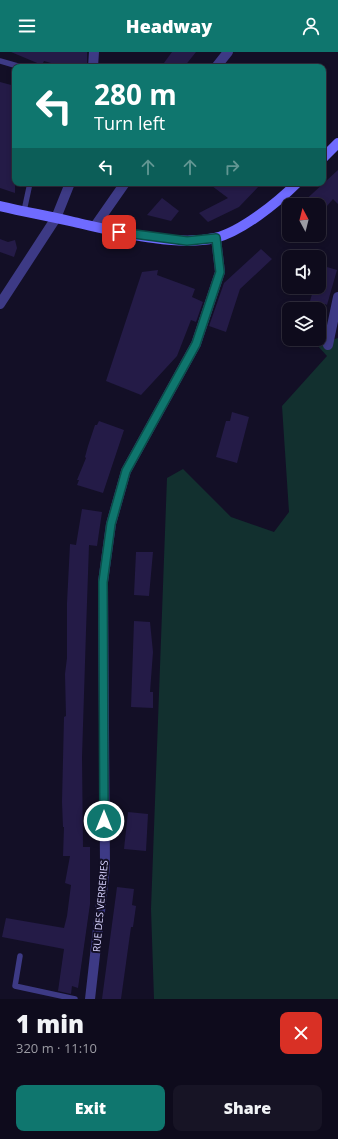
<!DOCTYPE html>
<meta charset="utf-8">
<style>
:root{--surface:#0e0b1c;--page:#171425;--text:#f1f3f6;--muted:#9b9ba3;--line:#2e2b3b;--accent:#0f766e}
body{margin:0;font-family:"Open Sans",sans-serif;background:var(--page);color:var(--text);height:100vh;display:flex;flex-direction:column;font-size:15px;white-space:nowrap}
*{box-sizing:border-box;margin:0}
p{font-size:13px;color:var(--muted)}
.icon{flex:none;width:22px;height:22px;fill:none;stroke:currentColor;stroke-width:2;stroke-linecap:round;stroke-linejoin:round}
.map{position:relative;height:947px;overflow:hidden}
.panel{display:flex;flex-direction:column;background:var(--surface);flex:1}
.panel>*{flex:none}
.guide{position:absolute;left:12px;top:12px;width:314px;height:122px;border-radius:8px;box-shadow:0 2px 6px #0003,0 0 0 1px var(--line);background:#0f766e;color:#fff;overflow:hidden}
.needle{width:26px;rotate:353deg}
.tools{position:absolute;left:282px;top:146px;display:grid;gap:8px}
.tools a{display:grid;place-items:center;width:44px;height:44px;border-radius:8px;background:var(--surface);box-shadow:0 2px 6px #0003,0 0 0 1px var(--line);font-size:20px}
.pin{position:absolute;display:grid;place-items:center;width:34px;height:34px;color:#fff;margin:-17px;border-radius:8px;box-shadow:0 2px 6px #0006}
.me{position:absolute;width:44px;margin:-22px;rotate:0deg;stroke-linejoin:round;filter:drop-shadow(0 0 3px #0008)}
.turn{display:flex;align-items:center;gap:14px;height:84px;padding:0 16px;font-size:18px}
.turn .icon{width:52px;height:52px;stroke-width:2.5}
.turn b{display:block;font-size:28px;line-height:34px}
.lanes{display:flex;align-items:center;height:38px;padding:0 16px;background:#0003;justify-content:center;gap:20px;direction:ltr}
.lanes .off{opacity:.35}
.round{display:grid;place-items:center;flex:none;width:42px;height:42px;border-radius:8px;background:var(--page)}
.headline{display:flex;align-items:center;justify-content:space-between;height:68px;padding:0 16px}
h1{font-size:24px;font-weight:800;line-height:30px}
.button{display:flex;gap:8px;margin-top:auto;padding:8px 16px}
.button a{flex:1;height:46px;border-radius:8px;background:var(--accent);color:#fff;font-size:16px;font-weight:800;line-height:46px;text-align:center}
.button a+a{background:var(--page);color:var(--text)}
header{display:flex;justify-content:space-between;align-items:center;height:52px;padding:0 16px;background:var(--accent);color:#fff;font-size:18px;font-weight:800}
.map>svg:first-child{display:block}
.green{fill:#12302f}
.building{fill:#241b47}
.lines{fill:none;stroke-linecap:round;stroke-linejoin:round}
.service{stroke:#3d3a85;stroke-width:5.5}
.minor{stroke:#3d3a85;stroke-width:10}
.tertiary{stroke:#3d3a85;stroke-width:10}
.secondary{stroke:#6f6bff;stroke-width:10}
.route-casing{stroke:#0a4d48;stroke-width:10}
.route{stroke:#0f766e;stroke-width:7}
.labels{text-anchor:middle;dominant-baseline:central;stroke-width:4;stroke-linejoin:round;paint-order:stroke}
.street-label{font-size:10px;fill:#d9d4ff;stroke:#130f26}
</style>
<header><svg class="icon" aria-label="menu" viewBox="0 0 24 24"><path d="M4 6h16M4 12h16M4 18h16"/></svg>Headway<svg class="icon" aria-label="person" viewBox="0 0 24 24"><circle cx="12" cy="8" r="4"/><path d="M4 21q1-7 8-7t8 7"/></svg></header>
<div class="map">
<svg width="338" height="947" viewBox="0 0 338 947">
<rect width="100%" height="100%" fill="#130f26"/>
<path class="green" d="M 338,286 L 338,947 L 154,947 L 151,857 L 167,426 L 183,417 L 231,465 L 274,480 L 289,460 L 282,354 L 327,304 L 317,293 Z"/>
<g class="building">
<path d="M 11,0 L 87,0 L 87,15 L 65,15 L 44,9 L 42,13 Z"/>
<path d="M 172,0 L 196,0 L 184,15 L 161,15 Z"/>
<path d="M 0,30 L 15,34 L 15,141 L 0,136 Z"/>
<path d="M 338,118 L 338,152 L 333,147 L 327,154 L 300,153 Z"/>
<path d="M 208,131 L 262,131 L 239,155 L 208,170 L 199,161 L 228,146 Z"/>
<path d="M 162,146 L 179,159 L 171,169 L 147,163 Z"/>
<path d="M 0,187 L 8,190 L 15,188 L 17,196 L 14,205 L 0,200 Z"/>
<path d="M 261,197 L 272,207 L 240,237 L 226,280 L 209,274 L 224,231 Z"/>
<path d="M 327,215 L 337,218 L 327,253 L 325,252 L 321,264 L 319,264 L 319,251 L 310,249 L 314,235 L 319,235 L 319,216 L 326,217 Z"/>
<path d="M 158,218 L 157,223 L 195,237 L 192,245 L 203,250 L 196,270 L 191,268 L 177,304 L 141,343 L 106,329 L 142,220 Z"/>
<path d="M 232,360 L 249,365 L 237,411 L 216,405 L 226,369 L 230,369 Z"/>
<path d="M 99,369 L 124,378 L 103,441 L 77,433 L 79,428 L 77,428 L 86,406 L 85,405 L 88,394 L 95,373 L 97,373 Z"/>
<path d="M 82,457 L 102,460 L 97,494 L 89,493 L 86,579 L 82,705 L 83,795 L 90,795 L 90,852 L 78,936 L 72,934 L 71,942 L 58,939 L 64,897 L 2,885 L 6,866 L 64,876 L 67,864 L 71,833 L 65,831 L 70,804 L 63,804 L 64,775 L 63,775 L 62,750 L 64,665 L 66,664 L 65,622 L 67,606 L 67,551 L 70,492 L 76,493 Z"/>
<path d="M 136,500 L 153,500 L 149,544 L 134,543 Z"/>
<path d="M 134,569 L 150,570 L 153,600 L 150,640 L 153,640 L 153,656 L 131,655 Z"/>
<path d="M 128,760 L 148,762 L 146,799 L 124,797 Z"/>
<path d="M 117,835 L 134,837 L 132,853 L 136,854 L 133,875 L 131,875 L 121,947 L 102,947 Z"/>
</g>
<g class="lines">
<g class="service">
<path d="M 0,9 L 21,15"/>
<path d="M 24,159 L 30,131"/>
<path d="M 20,904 L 15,934 L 75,947"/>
</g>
<g class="minor">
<path d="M 93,15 L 94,0"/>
<path d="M 0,252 L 56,166 L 70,131"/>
<path d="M 328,293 L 338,245"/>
<path d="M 90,947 L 105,815 L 103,530 L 111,472 L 126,419 L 196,292 L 220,220 L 216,186"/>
</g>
<g class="tertiary">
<path d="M 216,15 L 228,0"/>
<path d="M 95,174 L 125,131"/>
</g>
<g class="secondary">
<path d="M 323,106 L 338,91"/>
<path d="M 0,154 C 25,160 49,164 74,170 C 115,179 174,195 215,186 C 241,180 278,150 297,131"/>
</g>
</g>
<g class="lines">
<defs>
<path id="route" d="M 104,769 L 103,530 L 111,472 L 126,419 L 196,292 L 220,220 L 216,186 L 187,189 L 119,180"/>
</defs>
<use href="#route" class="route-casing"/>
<use href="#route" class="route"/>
</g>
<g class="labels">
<g class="street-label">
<text transform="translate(100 854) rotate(-85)">RUE DES VERRERIES</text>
</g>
</g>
</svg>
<div class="tools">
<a><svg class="needle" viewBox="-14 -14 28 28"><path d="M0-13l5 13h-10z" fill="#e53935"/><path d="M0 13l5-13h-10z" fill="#9b9ba3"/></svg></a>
<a><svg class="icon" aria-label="sound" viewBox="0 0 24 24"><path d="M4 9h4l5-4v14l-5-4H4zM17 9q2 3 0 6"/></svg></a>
<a><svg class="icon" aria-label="layers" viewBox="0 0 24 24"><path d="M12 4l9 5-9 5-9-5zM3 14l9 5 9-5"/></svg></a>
</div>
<div class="pin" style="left:119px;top:180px;background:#d93025"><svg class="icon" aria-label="arrive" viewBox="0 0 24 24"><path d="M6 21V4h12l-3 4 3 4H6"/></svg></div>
<svg class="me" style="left:104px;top:769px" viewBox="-20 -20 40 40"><circle r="17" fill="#0f766e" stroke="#fff" stroke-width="3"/><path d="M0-11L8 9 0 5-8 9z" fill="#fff"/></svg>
<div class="guide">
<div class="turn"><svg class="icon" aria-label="left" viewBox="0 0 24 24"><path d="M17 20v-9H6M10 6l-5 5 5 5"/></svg><div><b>280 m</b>Turn left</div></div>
<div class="lanes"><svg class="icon" aria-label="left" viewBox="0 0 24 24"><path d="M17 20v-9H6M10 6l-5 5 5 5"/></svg><svg class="icon off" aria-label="ahead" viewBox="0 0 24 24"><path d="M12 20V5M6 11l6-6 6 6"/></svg><svg class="icon off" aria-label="ahead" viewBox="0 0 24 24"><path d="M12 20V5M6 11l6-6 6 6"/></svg><svg class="icon off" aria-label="right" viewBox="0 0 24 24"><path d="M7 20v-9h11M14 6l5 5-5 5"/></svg></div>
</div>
</div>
<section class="panel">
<div class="headline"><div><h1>1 min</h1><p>320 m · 11:10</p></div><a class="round" style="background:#d93025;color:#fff"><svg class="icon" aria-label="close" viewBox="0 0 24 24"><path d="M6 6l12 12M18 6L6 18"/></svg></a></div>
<div class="button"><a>Exit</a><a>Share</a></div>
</section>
